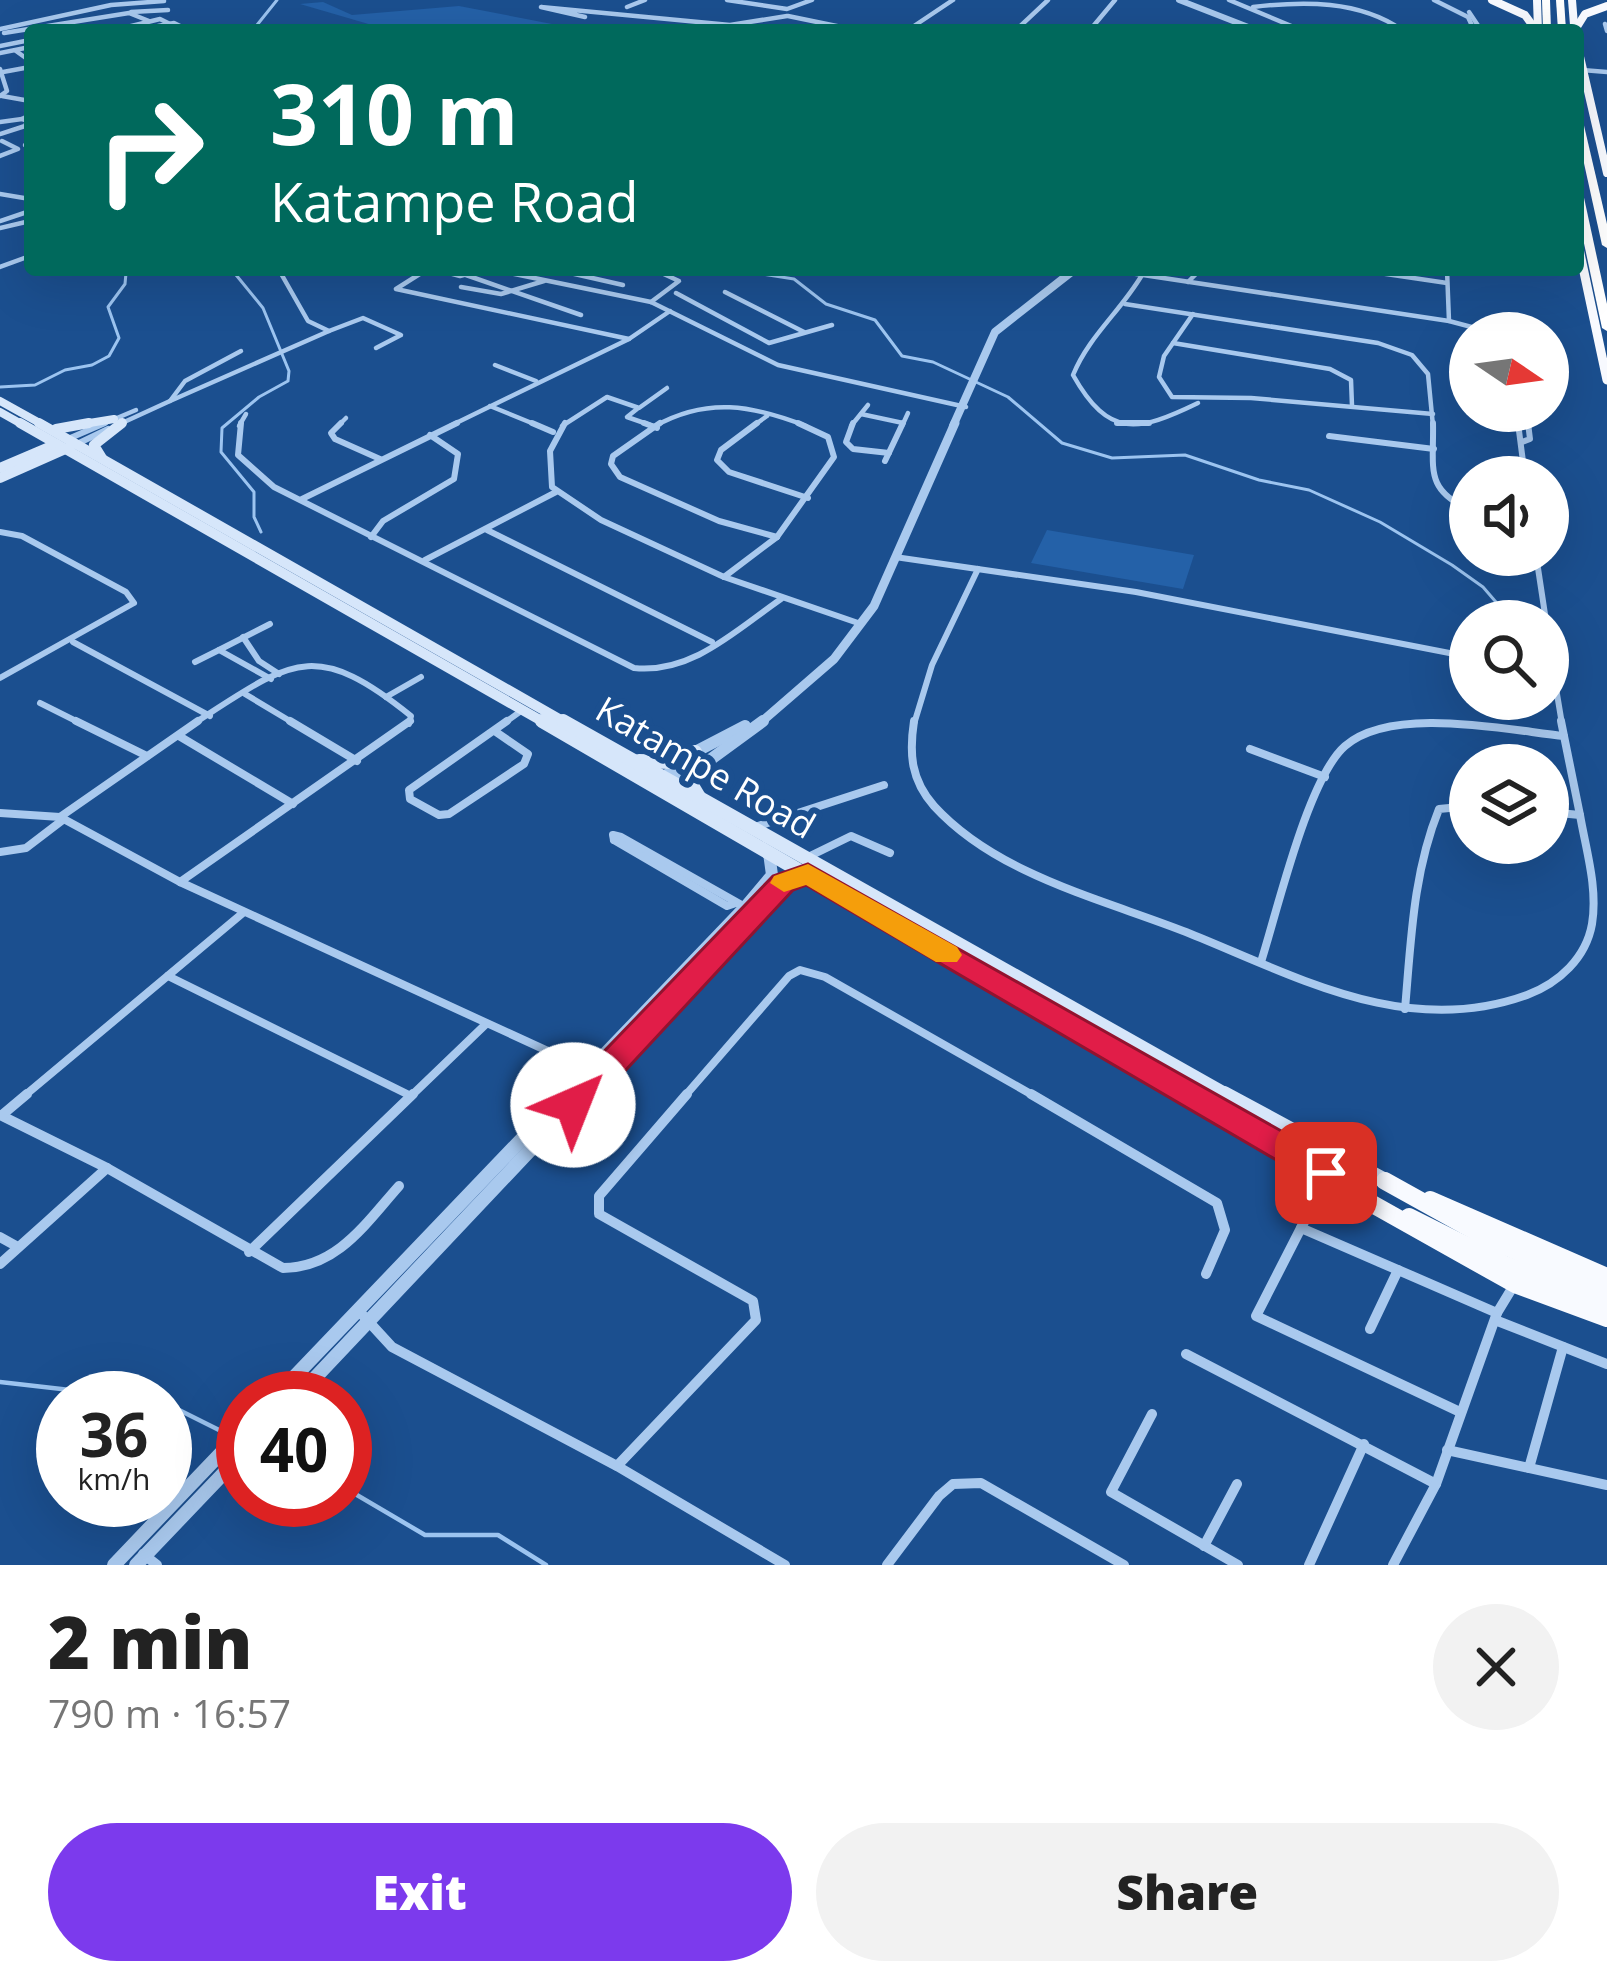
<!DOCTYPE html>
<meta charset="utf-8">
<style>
:root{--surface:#fff;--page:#f2f2f2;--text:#222;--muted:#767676;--accent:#7c3aed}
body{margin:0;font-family:"Open Sans",sans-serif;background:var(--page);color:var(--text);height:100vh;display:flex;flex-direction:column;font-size:45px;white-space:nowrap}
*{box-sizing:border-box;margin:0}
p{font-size:39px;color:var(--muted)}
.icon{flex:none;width:66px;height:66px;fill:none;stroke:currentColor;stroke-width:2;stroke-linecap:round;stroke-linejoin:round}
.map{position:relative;height:1565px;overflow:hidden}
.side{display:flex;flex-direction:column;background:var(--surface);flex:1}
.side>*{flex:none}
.guide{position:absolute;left:24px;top:24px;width:1560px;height:252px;border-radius:12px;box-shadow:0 12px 48px #0002;background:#00695c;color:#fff;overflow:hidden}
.needle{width:78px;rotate:103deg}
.fabs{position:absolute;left:1449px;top:312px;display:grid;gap:24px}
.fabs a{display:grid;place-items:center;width:120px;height:120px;border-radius:50%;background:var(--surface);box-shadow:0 12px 48px #0002;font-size:60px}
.speed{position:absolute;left:36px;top:1371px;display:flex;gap:24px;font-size:60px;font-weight:700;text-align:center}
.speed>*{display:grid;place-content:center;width:156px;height:156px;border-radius:50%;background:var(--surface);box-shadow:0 12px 48px #0002;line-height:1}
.speed small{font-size:30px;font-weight:400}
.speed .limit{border:18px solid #d22;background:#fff;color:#111}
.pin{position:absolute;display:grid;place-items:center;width:102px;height:102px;color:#fff;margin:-51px;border-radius:24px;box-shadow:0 6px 18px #0006}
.me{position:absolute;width:132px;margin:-66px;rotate:44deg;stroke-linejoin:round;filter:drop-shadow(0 0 9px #0008)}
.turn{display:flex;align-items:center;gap:42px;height:252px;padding:0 48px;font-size:54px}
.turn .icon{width:156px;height:156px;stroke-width:2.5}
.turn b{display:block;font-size:84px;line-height:102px}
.round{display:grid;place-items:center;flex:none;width:126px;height:126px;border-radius:63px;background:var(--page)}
.head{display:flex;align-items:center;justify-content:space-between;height:204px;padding:0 48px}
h1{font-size:72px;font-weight:800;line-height:90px}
.button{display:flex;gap:24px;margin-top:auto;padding:24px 48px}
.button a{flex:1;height:138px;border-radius:72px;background:var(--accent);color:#fff;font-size:48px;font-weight:800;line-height:138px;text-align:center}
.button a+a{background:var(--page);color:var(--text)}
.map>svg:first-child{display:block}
.green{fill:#2461a8}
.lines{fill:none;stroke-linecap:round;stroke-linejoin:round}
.stream-far1{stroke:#9cc4f0;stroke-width:3}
.stream{stroke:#9cc4f0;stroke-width:4.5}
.minor-far3{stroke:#a9c9ee;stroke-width:4.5}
.minor-far2{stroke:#a9c9ee;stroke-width:6}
.minor-far1{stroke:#a9c9ee;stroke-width:8}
.minor{stroke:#a9c9ee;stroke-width:10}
.tertiary-far4{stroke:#a9c9ee;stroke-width:6}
.tertiary-far3{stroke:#a9c9ee;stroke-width:8}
.tertiary-far2{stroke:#a9c9ee;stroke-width:9}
.tertiary-far1{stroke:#a9c9ee;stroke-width:12}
.tertiary{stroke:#a9c9ee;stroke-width:14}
.secondary-far3{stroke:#d6e6fa;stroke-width:8}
.secondary-far2{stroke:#d6e6fa;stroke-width:10}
.secondary-far1{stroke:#d6e6fa;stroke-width:14}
.secondary{stroke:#d6e6fa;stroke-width:16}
.trunk-far2{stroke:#f8faff;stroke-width:8}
.trunk-far1{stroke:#f8faff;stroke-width:9}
.trunk{stroke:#f8faff;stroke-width:18}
.motorway{fill:#fff;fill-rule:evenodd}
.route{fill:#e11d48;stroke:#92132f;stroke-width:3}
.slow{fill:#f59e0b}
.labels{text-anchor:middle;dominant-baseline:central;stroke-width:12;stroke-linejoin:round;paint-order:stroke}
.street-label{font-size:36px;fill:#fff;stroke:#1b4f8f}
</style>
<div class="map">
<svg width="1607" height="1565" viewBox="0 0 1607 1565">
<rect width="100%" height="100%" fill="#1b4f8f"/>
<g class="green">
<path d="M 323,2 L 352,15 L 459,6 L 583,30 L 389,30 L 300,4 Z"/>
<path d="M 1047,530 L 1194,555 L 1183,589 L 1031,563 Z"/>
</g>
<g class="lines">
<g class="stream-far1">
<path d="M 253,30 L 277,0"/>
<path d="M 232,270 L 263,308 L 289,371 L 288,381 L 259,397 L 222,428 L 221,452 L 254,492 L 254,517 L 261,532"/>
<path d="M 737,270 L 794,279 L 826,304 L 875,320 L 902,356 L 933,362 L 1008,397 L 1062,443 L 1112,458 L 1185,455 L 1259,480 L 1309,490 L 1380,522 L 1452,565 L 1483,587 L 1508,616"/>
<path d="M 0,387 L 35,385 L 65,370 L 92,365 L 109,356 L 119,338 L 108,307 L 125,284 L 126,273 L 120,270"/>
</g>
<g class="stream">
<path d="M 0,1382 L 140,1398"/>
<path d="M 165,1403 L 225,1433"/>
<path d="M 345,1488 L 425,1535 L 498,1535 L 546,1565"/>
</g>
<g class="minor-far3">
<path d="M 727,0 L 787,9 L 812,0"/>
<path d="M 1229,0 L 1301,30"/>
<path d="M 1434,0 L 1468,17 L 1474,30"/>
<path d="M 627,7 L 645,0"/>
<path d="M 1253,7 C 1303,1 1359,0 1402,30"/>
<path d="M 131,12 L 168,10"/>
<path d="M 1469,12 L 1481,30"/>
<path d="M 788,16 L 856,30"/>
<path d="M 585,17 L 541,7 L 730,25 L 787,16"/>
<path d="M 1605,24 L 1607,31"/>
<path d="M 158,26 L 174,23 L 188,30"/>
<path d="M 0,29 L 111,5 L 164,1"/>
<path d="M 115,30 L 160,19 L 170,24"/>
<path d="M 908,30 L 953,0"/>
<path d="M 1016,30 L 1048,0"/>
<path d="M 1090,30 L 1115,0"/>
<path d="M 4,33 L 129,13 L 149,21"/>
<path d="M 0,46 L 30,40"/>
<path d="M 16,51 L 30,61"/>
<path d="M 0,53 L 30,47"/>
<path d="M 0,69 L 7,91 L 0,96"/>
<path d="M 1582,70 L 1607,72"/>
<path d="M 3,72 L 30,67"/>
<path d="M 2,96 L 30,101"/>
<path d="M 0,122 L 22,119"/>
<path d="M 0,134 L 25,126 L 27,121 L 22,119 L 30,115"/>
<path d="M 25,145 L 30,144"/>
<path d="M 0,156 L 18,149 L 2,141"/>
<path d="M 0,194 L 30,199"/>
<path d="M 0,221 L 30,211"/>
<path d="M 0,228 L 30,221"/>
<path d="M 0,267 L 30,256"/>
<path d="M 426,270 L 396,289 L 629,339 L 670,311"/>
<path d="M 438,270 L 460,276 L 482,270"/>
<path d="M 495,270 L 651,302 L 778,365 L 966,407"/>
<path d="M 557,270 L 623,285"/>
<path d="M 1110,270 L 1449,321 L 1494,333"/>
<path d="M 1359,270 L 1447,283"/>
<path d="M 1447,270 L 1449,321"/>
<path d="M 466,275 L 581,315"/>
<path d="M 1142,275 C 1120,312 1089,336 1073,375 C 1109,439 1138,432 1198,403"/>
<path d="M 1188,282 L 1199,271"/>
<path d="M 461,287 L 501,294 L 544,281"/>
<path d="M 725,292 L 804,332"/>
<path d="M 676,293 L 769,343 L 832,325"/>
<path d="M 651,302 L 679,281 L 655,270"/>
<path d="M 1125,304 L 1378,343 L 1412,355 L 1428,374 L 1433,426"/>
<path d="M 1193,314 L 1164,356 L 1159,377 L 1172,397 L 1251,398 L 1433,414"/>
<path d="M 329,331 L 363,318 L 401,335 L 376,348"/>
<path d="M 1173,343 L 1330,369 L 1351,380 L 1352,406"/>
<path d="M 495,365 L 536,381"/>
<path d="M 170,401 L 329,331 L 308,321 L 279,270"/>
<path d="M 490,406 L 539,426"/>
<path d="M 637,409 L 627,417 L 653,426"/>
<path d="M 1517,411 L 1519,426"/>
<path d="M 1526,411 L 1528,426"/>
<path d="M 861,414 L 903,423"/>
<path d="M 122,423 L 170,401 L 185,381 L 241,351"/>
<path d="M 98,426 L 136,410"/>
<path d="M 239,426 L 246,414"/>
<path d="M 338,426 L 346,418"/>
<path d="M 450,426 L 629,339"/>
<path d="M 562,426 L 607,397 L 639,408 L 667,388"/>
<path d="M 655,426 C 707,397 752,405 806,426"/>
<path d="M 753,426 L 767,416"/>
<path d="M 851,426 L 868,405"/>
<path d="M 902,426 L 908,413"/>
</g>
<g class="minor-far2">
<path d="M 241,423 L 238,455 L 274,487 L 634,668 C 692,674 736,630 781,599"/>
<path d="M 341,423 L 331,433 L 335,439 L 380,459"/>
<path d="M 532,423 L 553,432"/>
<path d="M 565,423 L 550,451 L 552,487 L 601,520 L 724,577"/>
<path d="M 644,423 L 657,428"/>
<path d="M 660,423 L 613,456 L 611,464 L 620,477 L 719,521 L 777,537"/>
<path d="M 757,423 L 721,450 L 717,460 L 729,472 L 808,498"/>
<path d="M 853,423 L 846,442 L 853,449 L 889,453"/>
<path d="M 1117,423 L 1149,423"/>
<path d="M 1433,423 C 1434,469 1424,489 1470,510"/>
<path d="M 1518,423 L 1525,477"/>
<path d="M 1329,436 L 1434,449"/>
<path d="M 68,439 L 105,423"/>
<path d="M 1522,442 L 1530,439 L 1528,423"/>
<path d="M 77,444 L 108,429"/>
<path d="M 885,461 L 903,423"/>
<path d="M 302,499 L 457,423"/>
<path d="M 487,530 L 712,642"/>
<path d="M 0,532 L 22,536 L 126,592 L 134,603 L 0,678"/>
<path d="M 371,537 L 383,521 L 454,479 L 458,454 L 430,435"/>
<path d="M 777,537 L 724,577 L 861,624"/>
<path d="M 777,537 L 834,457 L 828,437 L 798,423"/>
<path d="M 1536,555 L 1546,621"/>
<path d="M 895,557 L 1136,592 L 1470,657"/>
<path d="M 425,560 L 556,492"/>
<path d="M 270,624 L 219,650 L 271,679"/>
<path d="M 1548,636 L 1553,670"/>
<path d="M 243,637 L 259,661 L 279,674"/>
<path d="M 73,642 L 210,716"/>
<path d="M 195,662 L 219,650"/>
<path d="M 1548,670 L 1553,670 L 1562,724"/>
<path d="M 245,694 L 295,724"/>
<path d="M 386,697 L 421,677"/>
<path d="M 40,703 L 82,724"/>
<path d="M 193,724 C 291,661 313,637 411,716 L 409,724"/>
<path d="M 503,724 L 521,711"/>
<path d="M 914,724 L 932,665 L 978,569"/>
</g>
<g class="minor-far1">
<path d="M 76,721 L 147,756"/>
<path d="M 290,721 L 357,761"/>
<path d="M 914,721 C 909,754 911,780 934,806 C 997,875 1102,899 1186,932 C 1296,976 1406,1039 1527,995 C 1559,983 1586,958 1592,924 C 1598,888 1586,850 1580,815 L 1548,812"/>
<path d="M 1561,721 L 1564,736"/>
<path d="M 496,732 L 528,754 L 524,764 L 449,814 L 439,815 L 410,799 L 409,790 L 507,721"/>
<path d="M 179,736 L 293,804"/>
<path d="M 1250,749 L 1325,777"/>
<path d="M 0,813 L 60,817 L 180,882 L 589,1070"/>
<path d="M 60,817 L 198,721"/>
<path d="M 755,827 L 884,785"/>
<path d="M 614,840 L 613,835 L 621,837 L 745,907"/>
<path d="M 614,840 L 727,906 L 736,903"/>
<path d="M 0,852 L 26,848 L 64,819"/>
<path d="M 808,857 L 851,836 L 890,853"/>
<path d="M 180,882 L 410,721"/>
<path d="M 1261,962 C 1277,912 1308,778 1345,746 C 1392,705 1507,730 1564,736 L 1580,815"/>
<path d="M 168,976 L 411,1096"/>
<path d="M 1405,1009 C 1411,941 1413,873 1439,809 L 1470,806"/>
<path d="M 23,1097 L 244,912"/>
<path d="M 410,1097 L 486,1024"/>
<path d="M 684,1097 L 789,976 L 800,970 L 825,977 L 1036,1097"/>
</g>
<g class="minor">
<path d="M 1031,1094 L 1217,1203 L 1225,1230 L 1206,1274"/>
<path d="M 0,1115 L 107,1168 L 283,1268 C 337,1268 366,1223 399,1186"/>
<path d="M 2,1115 L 27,1094"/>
<path d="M 1301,1228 L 1315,1201"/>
<path d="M 0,1237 L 18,1247"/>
<path d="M 249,1252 L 413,1094"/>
<path d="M 0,1264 L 107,1168"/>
<path d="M 1398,1270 L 1497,1313"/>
<path d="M 358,1310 L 392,1347 L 617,1466 L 785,1565"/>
<path d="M 1495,1320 L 1607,1364"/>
<path d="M 1370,1329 L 1398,1270 L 1301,1228 L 1256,1316 L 1460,1412"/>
<path d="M 1186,1354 L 1436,1484"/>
<path d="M 1152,1414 L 1111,1492 L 1238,1565"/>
<path d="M 1447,1450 L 1607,1485"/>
<path d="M 617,1466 L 756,1320 L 753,1301 L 599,1214 L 599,1196 L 687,1094"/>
<path d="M 1529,1468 L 1563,1347"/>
<path d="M 1204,1546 L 1237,1484"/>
<path d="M 143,1554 L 157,1565"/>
<path d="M 887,1565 L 939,1496 L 953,1484 L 981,1483 L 1124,1565"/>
<path d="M 1309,1565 L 1364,1444"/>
<path d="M 1393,1565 L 1436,1484 L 1497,1313 L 1514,1285"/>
</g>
<path class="tertiary-far4" d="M 1179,0 L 1256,30"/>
<path class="tertiary-far3" d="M 953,426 L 995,332 L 1074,270"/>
<path class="tertiary-far2" d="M 759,724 L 834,659 L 874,606 L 955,423"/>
<g class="tertiary-far1">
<path d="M 661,780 L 695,752 L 745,726"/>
<path d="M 668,782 L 707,762 L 763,721"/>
<path d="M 563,1097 L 745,907 L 772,875 L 769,853"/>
<path d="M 580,1097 L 783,883 L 809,874"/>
</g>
<g class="tertiary">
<path d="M 274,1398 L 565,1094"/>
<path d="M 296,1398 L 583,1094"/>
<path d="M 114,1565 L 243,1430"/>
<path d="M 136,1565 L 243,1453"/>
</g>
<g class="secondary-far3">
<path d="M 0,401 L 45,426"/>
<path d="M 0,412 L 25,426"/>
<path d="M 71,426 L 114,419"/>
<path d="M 118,426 L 122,423"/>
</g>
<g class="secondary-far2">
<path d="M 20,423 L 547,724"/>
<path d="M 39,423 L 568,724"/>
<path d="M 56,429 L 89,423"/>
<path d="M 102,458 L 94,445 L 122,423"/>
<path d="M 0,468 L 56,444"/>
<path d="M 0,478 L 70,447"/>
</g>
<g class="secondary-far1">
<path d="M 542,721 L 1189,1097"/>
<path d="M 563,721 L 1230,1097"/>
<path d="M 639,761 L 671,762 L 695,752"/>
<path d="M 693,769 L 693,787 L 699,797"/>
</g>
<g class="secondary">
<path d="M 1184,1094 L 1367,1201"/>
<path d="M 1224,1094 L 1385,1181"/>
</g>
<g class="trunk-far2">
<path d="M 1492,0 L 1525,15 L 1536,30"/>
<path d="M 1537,0 L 1538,30"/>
<path d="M 1572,0 L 1574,25"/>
<path d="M 1575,30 L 1585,14 L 1607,6"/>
<path d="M 1578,48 L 1607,173"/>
</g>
<path class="trunk-far1" d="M 1578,244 L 1607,380"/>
<g class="trunk">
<path d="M 1385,1181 L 1493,1241 L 1607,1289"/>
<path d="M 1430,1200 L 1607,1277"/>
<path d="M 1367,1201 L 1515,1284 L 1607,1318"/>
<path d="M 1409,1217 L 1505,1265 L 1607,1304"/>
</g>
<g class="motorway">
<path d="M 1542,0 L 1550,0 L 1551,30 L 1543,30 Z"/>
<path d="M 1556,0 L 1564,0 L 1566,30 L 1558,30 Z"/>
<path d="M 1578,114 L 1582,117 L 1607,224 L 1607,248 L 1602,245 L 1578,136 Z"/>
<path d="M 1578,190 L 1583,193 L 1607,304 L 1607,331 L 1602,328 L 1578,215 Z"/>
</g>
</g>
<path class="route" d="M 808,864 L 1338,1163 L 1343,1173 L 1338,1182 L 1326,1186 L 1314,1182 L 806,885 L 793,890 L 585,1114 L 573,1118 L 561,1114 L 556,1105 L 561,1096 L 773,876 Z"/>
<path class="slow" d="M 808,864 L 957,947 L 962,955 L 957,962 L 936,962 L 806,885 L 784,892 L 770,883 L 774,876 Z"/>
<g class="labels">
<g class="street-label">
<text transform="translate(706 767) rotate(30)">Katampe Road</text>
</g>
</g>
</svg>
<div class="fabs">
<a><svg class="needle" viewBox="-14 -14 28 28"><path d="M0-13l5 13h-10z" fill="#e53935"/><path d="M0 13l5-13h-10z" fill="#767676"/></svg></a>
<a><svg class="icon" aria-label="sound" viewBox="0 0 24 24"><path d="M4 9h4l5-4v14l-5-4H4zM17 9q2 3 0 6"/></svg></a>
<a><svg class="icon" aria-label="search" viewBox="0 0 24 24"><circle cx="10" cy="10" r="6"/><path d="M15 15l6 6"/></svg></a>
<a><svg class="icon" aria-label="layers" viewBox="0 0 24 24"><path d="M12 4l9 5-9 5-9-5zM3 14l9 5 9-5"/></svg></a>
</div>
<div class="speed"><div>36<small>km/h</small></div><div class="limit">40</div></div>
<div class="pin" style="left:1326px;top:1173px;background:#d93025"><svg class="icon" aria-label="arrive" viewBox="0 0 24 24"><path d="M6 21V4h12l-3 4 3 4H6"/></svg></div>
<svg class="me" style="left:573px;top:1105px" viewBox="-20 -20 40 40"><circle r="19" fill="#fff"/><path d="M0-13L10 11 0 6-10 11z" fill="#e11d48"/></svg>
<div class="guide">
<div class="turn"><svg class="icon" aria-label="right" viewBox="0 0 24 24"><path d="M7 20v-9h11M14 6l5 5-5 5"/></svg><div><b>310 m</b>Katampe Road</div></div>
</div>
</div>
<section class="side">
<div class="head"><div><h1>2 min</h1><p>790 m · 16:57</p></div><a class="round"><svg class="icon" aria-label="close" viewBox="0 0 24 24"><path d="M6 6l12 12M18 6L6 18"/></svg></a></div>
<div class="button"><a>Exit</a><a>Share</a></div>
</section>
